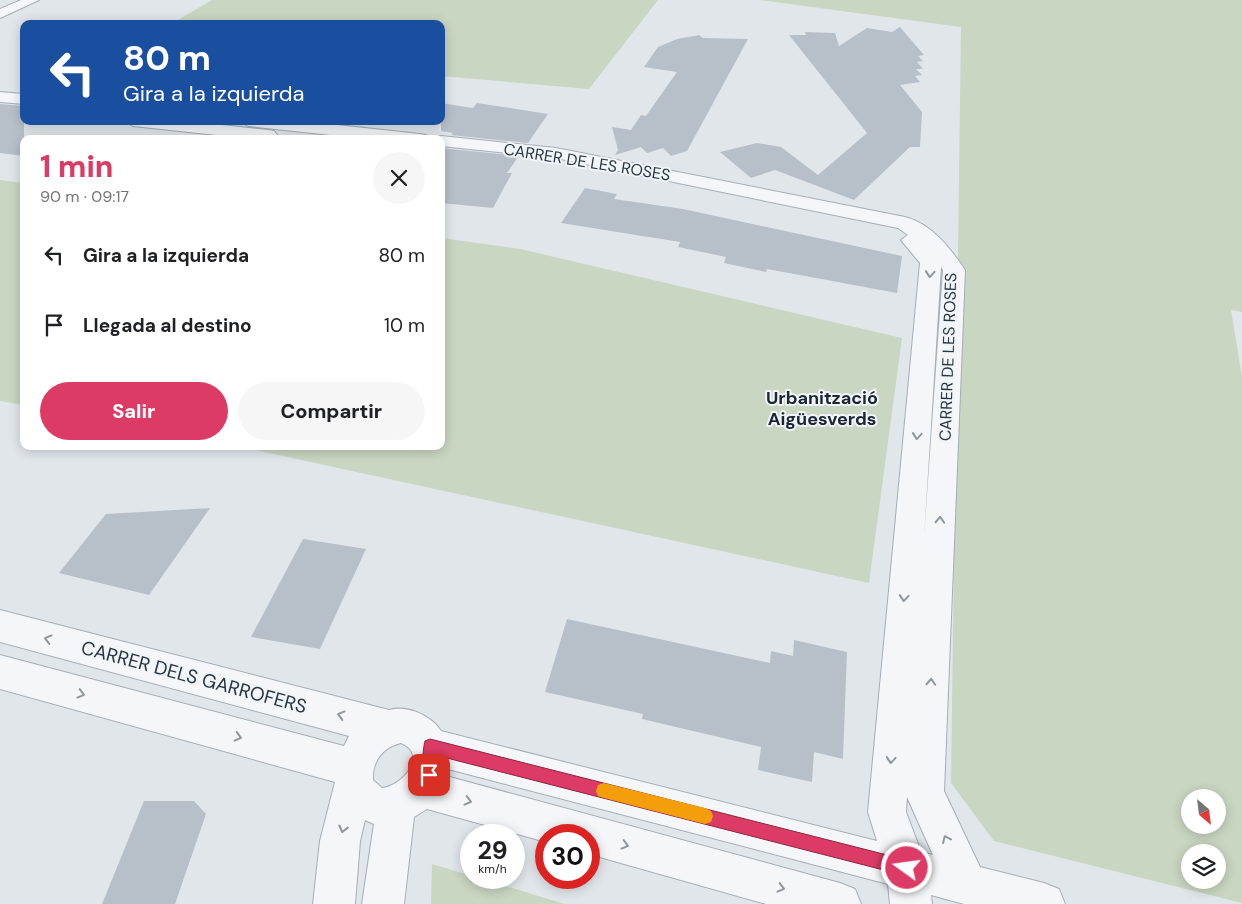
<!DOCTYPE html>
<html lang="es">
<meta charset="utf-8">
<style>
:root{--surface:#fff;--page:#f6f6f6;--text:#202124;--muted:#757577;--accent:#db3b64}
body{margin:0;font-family:"DM Sans",sans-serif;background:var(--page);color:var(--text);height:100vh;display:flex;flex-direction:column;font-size:19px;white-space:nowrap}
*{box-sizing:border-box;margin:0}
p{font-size:16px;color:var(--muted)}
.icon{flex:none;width:28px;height:28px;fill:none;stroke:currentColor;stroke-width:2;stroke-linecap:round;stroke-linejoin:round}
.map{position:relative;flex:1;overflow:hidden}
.drawer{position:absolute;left:20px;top:135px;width:425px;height:315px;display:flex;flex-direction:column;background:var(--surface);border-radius:10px;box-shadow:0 2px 12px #0003}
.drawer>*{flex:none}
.top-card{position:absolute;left:20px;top:20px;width:425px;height:105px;border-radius:10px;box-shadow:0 2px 12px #0003;background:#1a4fa0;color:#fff;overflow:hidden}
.needle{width:32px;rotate:152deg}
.controls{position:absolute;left:1181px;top:789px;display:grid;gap:10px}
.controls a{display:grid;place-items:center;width:45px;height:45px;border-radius:50%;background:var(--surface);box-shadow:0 2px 12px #0003;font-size:25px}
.speed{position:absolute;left:460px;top:824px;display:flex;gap:10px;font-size:25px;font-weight:700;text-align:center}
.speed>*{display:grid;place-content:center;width:65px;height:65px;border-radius:50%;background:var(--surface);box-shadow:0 2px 12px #0003;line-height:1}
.speed small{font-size:12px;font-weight:400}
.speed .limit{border:8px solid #d22;background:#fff;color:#111}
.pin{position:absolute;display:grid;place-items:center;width:42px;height:42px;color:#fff;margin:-21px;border-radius:10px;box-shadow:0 2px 8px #0006}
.me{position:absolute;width:55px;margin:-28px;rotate:284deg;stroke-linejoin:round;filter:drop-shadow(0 0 4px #0008)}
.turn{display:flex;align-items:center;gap:18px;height:105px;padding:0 20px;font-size:22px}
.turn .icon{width:65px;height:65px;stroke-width:2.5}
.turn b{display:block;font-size:35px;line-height:42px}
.round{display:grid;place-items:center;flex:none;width:52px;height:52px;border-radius:26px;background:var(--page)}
.headline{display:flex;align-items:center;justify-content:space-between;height:85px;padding:0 20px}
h1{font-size:30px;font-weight:800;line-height:38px;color:var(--accent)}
.cta{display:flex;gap:10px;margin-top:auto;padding:10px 20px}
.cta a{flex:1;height:58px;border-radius:30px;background:var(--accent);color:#fff;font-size:20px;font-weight:800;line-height:58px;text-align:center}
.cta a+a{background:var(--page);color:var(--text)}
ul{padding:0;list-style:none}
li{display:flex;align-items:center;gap:15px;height:70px;padding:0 20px}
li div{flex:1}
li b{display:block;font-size:19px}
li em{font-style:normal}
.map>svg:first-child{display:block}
.green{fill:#c9d6c1;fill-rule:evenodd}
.building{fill:#b7c0c9}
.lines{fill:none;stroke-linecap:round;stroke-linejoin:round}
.minor-casing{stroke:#a5adb6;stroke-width:2}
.minor{fill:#f4f6f9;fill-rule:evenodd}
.oneway{stroke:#8e969e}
.route{fill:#db3b64;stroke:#8e2641}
.slow{fill:#f59e0b}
.labels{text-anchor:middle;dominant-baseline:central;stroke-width:4;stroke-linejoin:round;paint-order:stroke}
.street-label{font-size:16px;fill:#273544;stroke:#f1f5f8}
.neighbourhood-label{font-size:18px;font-weight:bold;fill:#1a2635;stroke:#f1f5f8}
.near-street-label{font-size:19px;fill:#273544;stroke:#f1f5f8}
</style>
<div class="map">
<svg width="1242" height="904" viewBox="0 0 1242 904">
<rect width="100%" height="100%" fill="#e1e6eb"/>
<g class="green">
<path d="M 212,0 L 658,0 L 589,89 L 441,76 L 441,24 L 171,24 Z"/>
<path d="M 761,0 L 1242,0 L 1242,312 L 1231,310 L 1242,377 L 1242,903 L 994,841 L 951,783 L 961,27 ZM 1190,798 L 1218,798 L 1218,825 L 1190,825 ZM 1190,852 L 1218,852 L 1218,880 L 1190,880 Z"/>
<path d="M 0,180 L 24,183 L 24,405 L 0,401 Z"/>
<path d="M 441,238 L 520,249 L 902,338 L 869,583 L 237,446 L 441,446 Z"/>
<path d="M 432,864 L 565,904 L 431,904 Z"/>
</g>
<g class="building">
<path d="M 900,27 L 924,55 L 918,56 L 923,61 L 917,62 L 923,69 L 916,69 L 922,75 L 915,76 L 920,82 L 900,85 L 922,112 L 920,147 L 910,147 L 854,200 L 775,170 L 751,178 L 720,152 L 757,143 L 781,147 L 818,175 L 867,133 L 789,35 L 806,35 L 805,32 L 835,33 L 839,46 L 867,28 L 892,32 Z"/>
<path d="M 699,35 L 703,38 L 748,39 L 687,151 L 671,156 L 663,148 L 647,153 L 641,147 L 615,155 L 618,150 L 612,127 L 631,130 L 641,115 L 646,116 L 677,72 L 644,67 L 658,47 L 677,39 Z"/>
<path d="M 441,103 L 473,108 L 477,103 L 548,114 L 528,143 L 451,135 L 453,133 L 441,131 Z"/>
<path d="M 0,104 L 24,106 L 24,156 L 0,153 Z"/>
<path d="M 441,148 L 519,156 L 507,173 L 512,173 L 493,208 L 441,203 Z"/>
<path d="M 585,188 L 617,194 L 614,199 L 683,209 L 902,256 L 897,293 L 767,269 L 766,272 L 724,263 L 726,257 L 678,247 L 680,242 L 561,223 Z"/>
<path d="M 210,508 L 149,595 L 59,573 L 106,514 Z"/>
<path d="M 303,539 L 366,549 L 320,649 L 251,637 Z"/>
<path d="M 567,619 L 770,663 L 771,651 L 793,656 L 794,640 L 847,652 L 843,759 L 814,752 L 812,782 L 758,770 L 761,747 L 642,719 L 643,714 L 545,692 Z"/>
<path d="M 144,801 L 194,801 L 206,814 L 175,904 L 102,904 Z"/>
</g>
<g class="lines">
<defs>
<g id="minor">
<path d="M 21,0 L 39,0 L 0,18 L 0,9 Z"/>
<path d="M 0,92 L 24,94 L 24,104 L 0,102 Z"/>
<path d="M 125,121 L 185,121 L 268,130 L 274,131 L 277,135 L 274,139 L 254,139 L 133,126 Z"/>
<path d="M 240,121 L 300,121 L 420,134 L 426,135 L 429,139 L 368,139 L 248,126 Z"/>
<path d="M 441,136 L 556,148 L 905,217 C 932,224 950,248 965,270 L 944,791 L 980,867 L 1044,883 L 1059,889 L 1065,904 L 964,904 L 931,895 L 932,904 L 890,904 L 888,884 L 448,769 L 446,776 L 840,883 L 855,889 L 861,904 L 766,904 L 589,854 L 589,835 L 546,835 L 546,842 L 427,809 L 414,817 L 404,904 L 362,904 L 374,824 L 365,820 L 360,841 L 355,904 L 313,904 L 320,841 L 335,782 L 0,689 L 0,655 L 344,746 L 349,736 L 0,642 L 0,610 L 389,710 C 407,705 431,715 441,731 L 877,841 L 868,812 L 920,263 L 901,240 L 908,235 L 898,228 L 556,158 L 441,146 L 441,139 L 434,139 ZM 941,267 L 943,270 L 924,537 ZM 401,743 C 429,754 403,786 382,788 L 373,780 C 372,761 383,747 401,743 ZM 907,797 L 933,855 L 921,852 L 906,812 Z"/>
</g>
</defs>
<use href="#minor" class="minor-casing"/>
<use href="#minor" class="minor"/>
</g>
<defs><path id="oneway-chevron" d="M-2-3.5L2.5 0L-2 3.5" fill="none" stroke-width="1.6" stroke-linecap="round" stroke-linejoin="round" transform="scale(1.25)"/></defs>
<g class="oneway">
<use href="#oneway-chevron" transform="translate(930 274) rotate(95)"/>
<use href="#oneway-chevron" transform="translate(917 436) rotate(95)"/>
<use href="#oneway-chevron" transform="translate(940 520) rotate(-87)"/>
<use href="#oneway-chevron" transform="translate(904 598) rotate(95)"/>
<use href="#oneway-chevron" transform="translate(48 639) rotate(-165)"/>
<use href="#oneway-chevron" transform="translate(931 682) rotate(-87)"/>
<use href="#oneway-chevron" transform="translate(81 694) rotate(15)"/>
<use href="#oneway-chevron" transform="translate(341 715) rotate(-165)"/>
<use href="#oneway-chevron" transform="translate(238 737) rotate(15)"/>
<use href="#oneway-chevron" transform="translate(891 760) rotate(95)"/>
<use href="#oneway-chevron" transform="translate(468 801) rotate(15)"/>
<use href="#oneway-chevron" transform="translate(343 829) rotate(104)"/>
<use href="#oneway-chevron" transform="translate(946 839) rotate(-115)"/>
<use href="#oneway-chevron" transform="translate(625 845) rotate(15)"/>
<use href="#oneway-chevron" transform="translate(781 888) rotate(15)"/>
</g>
<path class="route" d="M 430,739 L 907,860 L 913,862 L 916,868 L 913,874 L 907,876 L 439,756 L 435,780 L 429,782 L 423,780 C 421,775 423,747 425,741 Z"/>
<path class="slow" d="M 604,783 L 705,808 L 711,811 L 713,816 L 711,822 L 705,824 L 604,798 L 598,796 L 596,791 L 598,785 Z"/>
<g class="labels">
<g class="street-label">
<text transform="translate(587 162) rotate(9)">CARRER DE LES ROSES</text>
<text transform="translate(948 357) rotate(-88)">CARRER DE LES ROSES</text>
</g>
<g class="neighbourhood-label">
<text x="822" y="398">Urbanització<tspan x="822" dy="21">Aigüesverds</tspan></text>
</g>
<g class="near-street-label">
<text transform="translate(194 677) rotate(15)">CARRER DELS GARROFERS</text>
</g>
</g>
</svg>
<div class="controls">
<a><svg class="needle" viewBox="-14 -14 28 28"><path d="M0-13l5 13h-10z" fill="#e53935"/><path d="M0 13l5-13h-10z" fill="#757577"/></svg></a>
<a><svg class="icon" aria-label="layers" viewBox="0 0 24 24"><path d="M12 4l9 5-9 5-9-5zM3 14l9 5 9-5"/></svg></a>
</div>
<div class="speed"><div>29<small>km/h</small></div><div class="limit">30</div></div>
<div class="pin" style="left:429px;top:775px;background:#d93025"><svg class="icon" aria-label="arrive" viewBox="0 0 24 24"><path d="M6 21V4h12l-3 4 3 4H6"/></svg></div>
<svg class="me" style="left:907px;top:868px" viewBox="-20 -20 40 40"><circle r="17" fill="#db3b64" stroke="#fff" stroke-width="3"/><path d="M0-11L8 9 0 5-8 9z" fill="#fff"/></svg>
<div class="top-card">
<div class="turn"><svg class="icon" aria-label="left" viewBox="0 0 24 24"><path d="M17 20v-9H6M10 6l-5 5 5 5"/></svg><div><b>80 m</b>Gira a la izquierda</div></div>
</div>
<section class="drawer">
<div class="headline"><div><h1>1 min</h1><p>90 m · 09:17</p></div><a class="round"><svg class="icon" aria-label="close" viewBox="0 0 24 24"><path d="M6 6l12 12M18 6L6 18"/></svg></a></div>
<ul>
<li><svg class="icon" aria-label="left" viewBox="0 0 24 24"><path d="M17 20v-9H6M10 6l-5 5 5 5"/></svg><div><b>Gira a la izquierda</b></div><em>80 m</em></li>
<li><svg class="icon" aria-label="arrive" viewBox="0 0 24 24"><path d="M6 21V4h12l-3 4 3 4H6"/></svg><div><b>Llegada al destino</b></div><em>10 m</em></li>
</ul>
<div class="cta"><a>Salir</a><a>Compartir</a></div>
</section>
</div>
